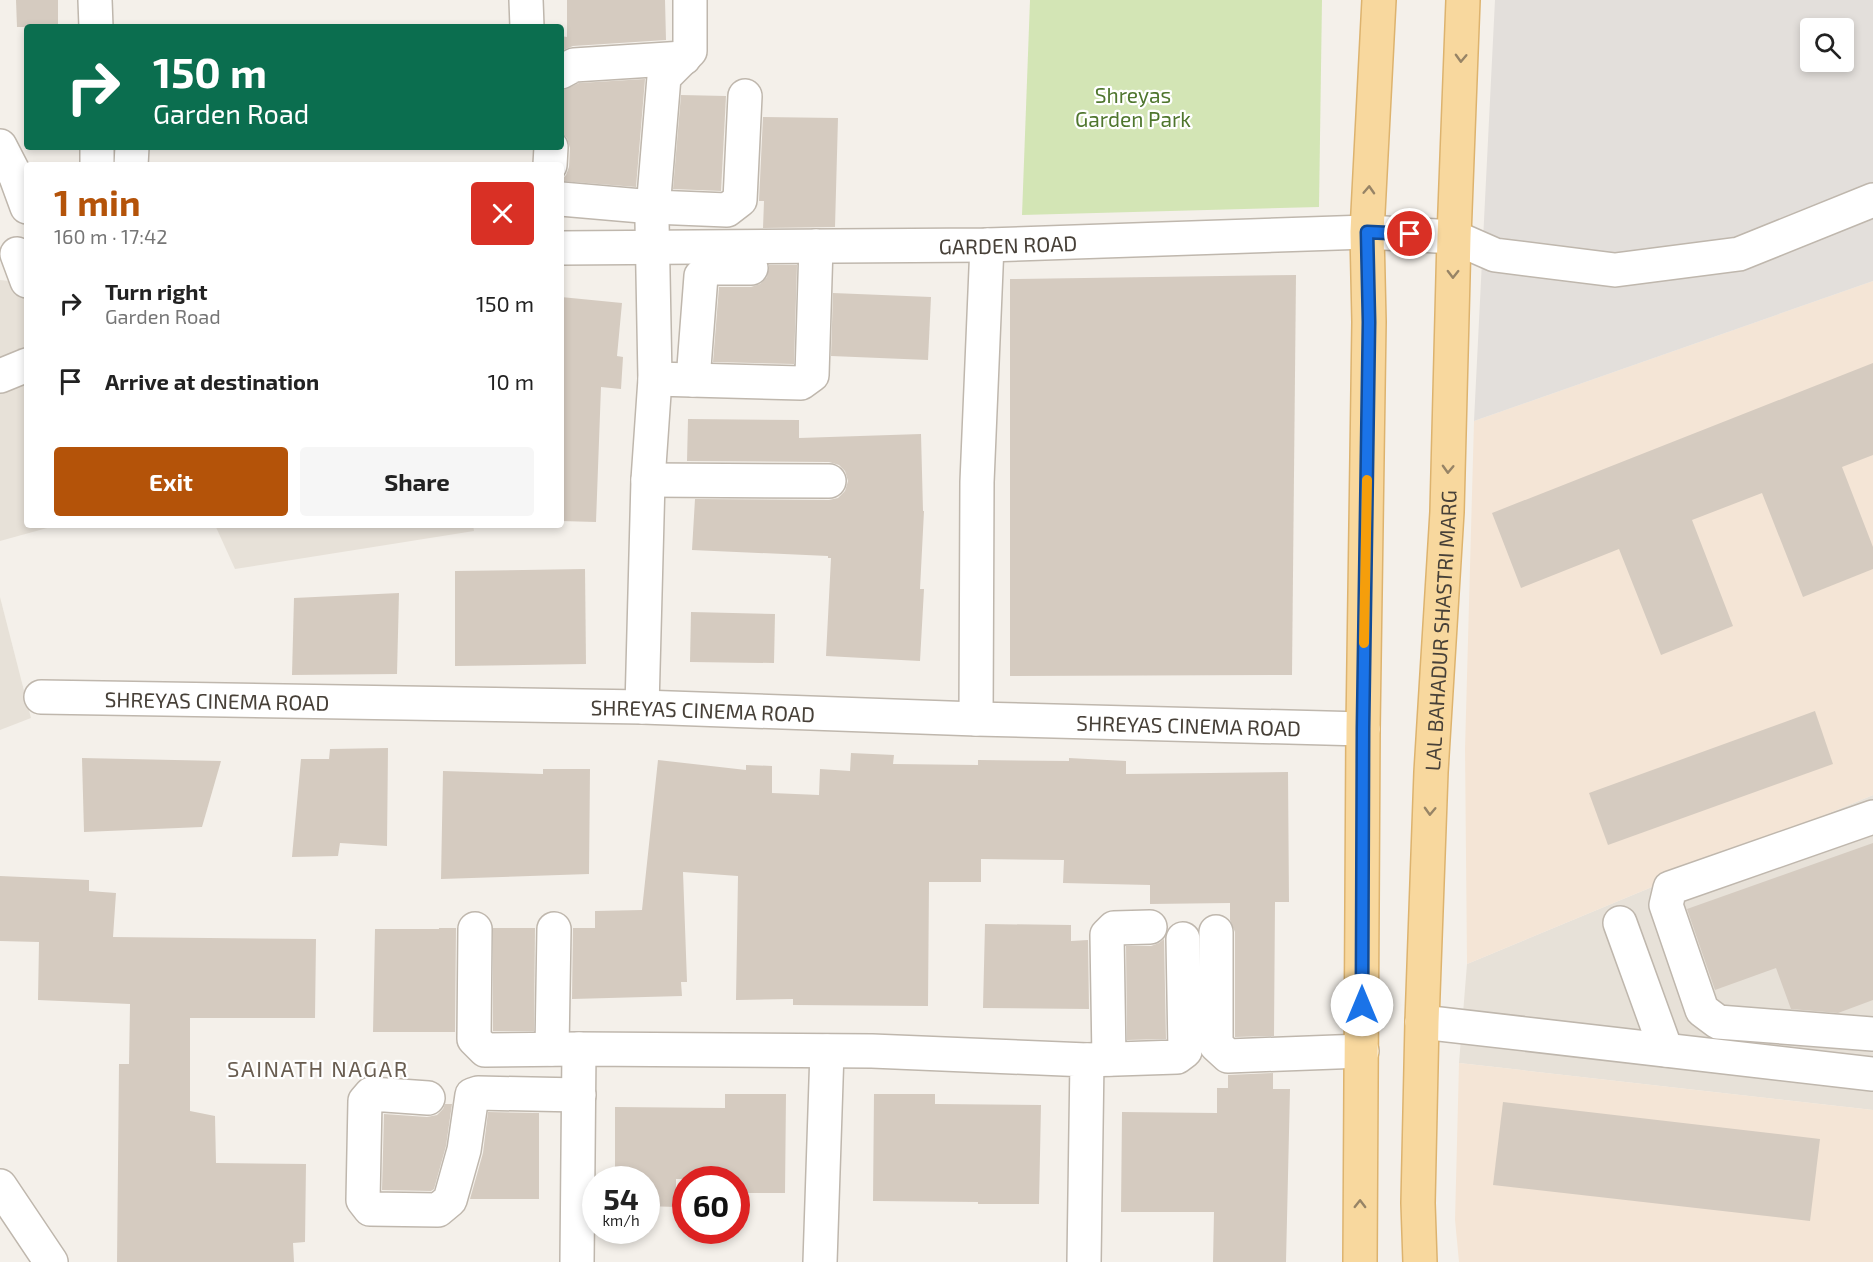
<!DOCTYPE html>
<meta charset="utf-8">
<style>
:root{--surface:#fff;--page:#f6f6f6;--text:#222;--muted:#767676;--accent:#b45309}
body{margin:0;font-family:"Exo 2",sans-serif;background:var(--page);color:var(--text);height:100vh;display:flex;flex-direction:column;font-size:22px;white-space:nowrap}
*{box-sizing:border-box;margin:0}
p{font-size:20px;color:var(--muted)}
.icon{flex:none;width:33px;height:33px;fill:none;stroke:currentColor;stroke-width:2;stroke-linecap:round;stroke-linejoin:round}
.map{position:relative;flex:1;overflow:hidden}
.sheet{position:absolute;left:24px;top:162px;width:540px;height:366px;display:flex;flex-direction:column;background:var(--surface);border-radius:6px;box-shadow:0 3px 9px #0003}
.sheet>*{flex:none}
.hud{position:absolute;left:24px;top:24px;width:540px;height:126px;border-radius:6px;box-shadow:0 3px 9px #0003;background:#0b6e4f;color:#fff;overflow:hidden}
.tools{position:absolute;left:1800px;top:18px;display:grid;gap:12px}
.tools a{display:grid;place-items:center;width:54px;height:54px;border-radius:6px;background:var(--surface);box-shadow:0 3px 9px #0003;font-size:30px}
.speed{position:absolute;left:582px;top:1166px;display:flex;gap:12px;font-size:30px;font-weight:700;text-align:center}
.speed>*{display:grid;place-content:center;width:78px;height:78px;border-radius:50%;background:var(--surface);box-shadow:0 3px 9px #0003;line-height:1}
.speed small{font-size:15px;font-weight:400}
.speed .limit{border:9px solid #d22;background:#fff;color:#111}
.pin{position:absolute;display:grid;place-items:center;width:51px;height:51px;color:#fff;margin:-26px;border:3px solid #fff;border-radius:50%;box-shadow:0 2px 6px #0007}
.me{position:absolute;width:66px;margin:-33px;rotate:0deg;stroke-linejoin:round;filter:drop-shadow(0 0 4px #0008)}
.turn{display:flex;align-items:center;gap:21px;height:126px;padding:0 30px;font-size:27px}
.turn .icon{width:78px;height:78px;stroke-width:2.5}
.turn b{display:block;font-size:42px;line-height:51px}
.round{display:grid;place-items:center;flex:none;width:63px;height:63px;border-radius:6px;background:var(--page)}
.headline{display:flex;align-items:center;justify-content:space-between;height:102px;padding:0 30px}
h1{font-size:36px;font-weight:700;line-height:45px;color:var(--accent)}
.primary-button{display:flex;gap:12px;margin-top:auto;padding:12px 30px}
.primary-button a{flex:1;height:69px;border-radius:6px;background:var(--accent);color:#fff;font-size:24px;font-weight:700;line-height:69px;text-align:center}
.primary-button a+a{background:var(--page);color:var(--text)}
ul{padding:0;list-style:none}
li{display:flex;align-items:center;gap:18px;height:78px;padding:0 30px}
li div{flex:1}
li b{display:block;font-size:22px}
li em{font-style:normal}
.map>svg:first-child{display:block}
.residential{fill:#e7e1d8}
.commercial{fill:#f4e5d6}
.industrial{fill:#e3dfdb;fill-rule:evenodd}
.green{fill:#d3e5b5}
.building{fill:#d5cbc0}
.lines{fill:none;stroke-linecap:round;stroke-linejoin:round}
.street-casing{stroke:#bfb7ad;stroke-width:36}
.primary-casing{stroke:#ddb36e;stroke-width:36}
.street{stroke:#fff;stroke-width:33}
.primary{stroke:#f8d89e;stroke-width:33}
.oneway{stroke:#978466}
.route-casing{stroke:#114b97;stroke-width:15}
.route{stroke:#1a73e8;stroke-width:10}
.slow{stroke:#f59e0b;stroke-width:10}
.labels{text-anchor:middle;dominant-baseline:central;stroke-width:4.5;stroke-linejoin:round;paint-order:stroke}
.park-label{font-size:21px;fill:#4f762e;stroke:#fff}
.street-label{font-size:21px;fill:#474038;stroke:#fff}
.neighbourhood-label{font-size:22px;letter-spacing:1.5px;fill:#695d50;stroke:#fff}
</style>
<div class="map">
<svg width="1873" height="1262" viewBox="0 0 1873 1262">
<rect width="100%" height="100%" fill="#f4f0ea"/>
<g class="residential">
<path d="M 0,280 L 27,283 L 27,525 L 58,525 L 0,541 Z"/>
<path d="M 215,525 L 473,525 L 474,531 L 235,569 Z"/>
<path d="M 0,597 L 31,718 L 0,730 Z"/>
<path d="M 1873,795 L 1873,1110 L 1459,1063 L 1467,964 Z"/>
</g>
<g class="commercial">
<path d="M 1873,281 L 1873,795 L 1467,964 L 1465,749 L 1474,421 Z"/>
<path d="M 1459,1063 L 1873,1110 L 1873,1262 L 1459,1262 L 1455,1220 Z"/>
</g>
<path class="industrial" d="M 1495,0 L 1873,0 L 1873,281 L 1474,421 ZM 1810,28 L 1844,28 L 1844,62 L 1810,62 Z"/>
<path class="green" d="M 1030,0 L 1322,0 L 1319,207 L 1022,215 Z"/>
<g class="building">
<path d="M 16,0 L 58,0 L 58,27 L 17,27 Z"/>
<path d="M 567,0 L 665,0 L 666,40 L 573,46 L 561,51 L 561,36 L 567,37 Z"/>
<path d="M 645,79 L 636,187 L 561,181 L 566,175 L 569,167 L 570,148 L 567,138 L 561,131 L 561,91 L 579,83 Z"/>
<path d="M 681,95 L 726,96 L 721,191 L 673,189 Z"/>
<path d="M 763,117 L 838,118 L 835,227 L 763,228 L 764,201 L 759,201 Z"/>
<path d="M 769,265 L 797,265 L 794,364 L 713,362 L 719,287 L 751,287 L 760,284 L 767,277 Z"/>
<path d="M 1296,275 L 1292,675 L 1010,676 L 1010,279 Z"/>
<path d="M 833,293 L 931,297 L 928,360 L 831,356 Z"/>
<path d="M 561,297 L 622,303 L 617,356 L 623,357 L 621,389 L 601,387 L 596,522 L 561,521 Z"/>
<path d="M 1873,363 L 1873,455 L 1842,467 L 1873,547 L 1873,569 L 1803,597 L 1762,493 L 1692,520 L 1733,626 L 1661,655 L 1619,549 L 1521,588 L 1492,513 Z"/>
<path d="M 688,419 L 799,420 L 799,438 L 921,434 L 923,511 L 924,511 L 920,589 L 924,589 L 920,661 L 826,656 L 831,558 L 828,558 L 828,556 L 692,550 L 695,499 L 829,500 L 838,498 L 845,491 L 848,481 L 845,471 L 839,465 L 829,462 L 687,461 Z"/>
<path d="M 585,569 L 586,664 L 455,666 L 455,571 Z"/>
<path d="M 399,593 L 397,674 L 292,675 L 294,598 Z"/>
<path d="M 691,612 L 775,614 L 774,663 L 690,662 Z"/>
<path d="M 1815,711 L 1833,764 L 1608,845 L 1589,793 Z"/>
<path d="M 388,748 L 387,846 L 340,843 L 338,856 L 292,857 L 301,759 L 329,759 L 330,749 Z"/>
<path d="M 851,753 L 894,755 L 893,764 L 978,765 L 978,760 L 1069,761 L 1069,758 L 1126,761 L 1126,774 L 1288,772 L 1289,902 L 1275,902 L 1274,1036 L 1235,1037 L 1235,932 L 1230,920 L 1230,903 L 1150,904 L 1150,885 L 1063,883 L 1064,860 L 981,859 L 981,882 L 929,882 L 928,1006 L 793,1005 L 793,999 L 736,1000 L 738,876 L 683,872 L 687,982 L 681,982 L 682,996 L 572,999 L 573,928 L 595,928 L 595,911 L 642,910 L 658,760 L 746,770 L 746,765 L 772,766 L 772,793 L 819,795 L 820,769 L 850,771 Z"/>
<path d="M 82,758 L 221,761 L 202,827 L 84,832 Z"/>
<path d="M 543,769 L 590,769 L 589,874 L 441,879 L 443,771 L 543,774 Z"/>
<path d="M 1873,843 L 1873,1000 L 1838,1013 L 1791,1009 L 1776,968 L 1715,990 L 1687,909 Z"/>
<path d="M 0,876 L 89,880 L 89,891 L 116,893 L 113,937 L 316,939 L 315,1018 L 190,1018 L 190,1111 L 215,1116 L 216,1163 L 306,1164 L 305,1242 L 293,1243 L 294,1262 L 117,1262 L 119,1064 L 129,1064 L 130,1004 L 38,1000 L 39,942 L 0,941 Z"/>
<path d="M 985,924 L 1071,925 L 1071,941 L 1088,940 L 1089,1009 L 983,1008 Z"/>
<path d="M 439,928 L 456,928 L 455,1032 L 373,1032 L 375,929 L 439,929 Z"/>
<path d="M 493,928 L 535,928 L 534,1031 L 493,1031 Z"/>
<path d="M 1164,939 L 1166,1039 L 1127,1040 L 1126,946 L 1151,946 L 1159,943 Z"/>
<path d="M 1273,1073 L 1273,1089 L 1290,1089 L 1286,1262 L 1213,1262 L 1214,1212 L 1121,1212 L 1122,1112 L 1217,1113 L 1217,1088 L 1228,1088 L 1228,1075 Z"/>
<path d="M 725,1094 L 786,1094 L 785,1193 L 736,1193 L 736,1179 L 676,1179 L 676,1207 L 646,1206 L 646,1179 L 615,1179 L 615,1107 L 725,1108 Z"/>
<path d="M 874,1094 L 935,1094 L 935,1104 L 1041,1105 L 1039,1204 L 978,1204 L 978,1202 L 873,1201 Z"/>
<path d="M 1503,1102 L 1820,1139 L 1810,1221 L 1493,1185 Z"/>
<path d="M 445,1104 L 452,1104 L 446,1146 L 434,1189 L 431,1191 L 382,1190 L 384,1114 L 427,1117 L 437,1115 L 443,1109 Z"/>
<path d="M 488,1112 L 539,1113 L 539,1199 L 470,1199 L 483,1153 Z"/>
</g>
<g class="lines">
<defs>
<g id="street">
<path d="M 95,0 L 96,27"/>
<path d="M 526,0 L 527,27"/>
<path d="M 561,72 L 574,65 L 684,58"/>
<path d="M 0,146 L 16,177 L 27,207"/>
<path d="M 97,147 L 97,165"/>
<path d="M 131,165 L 132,147"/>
<path d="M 550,165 L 551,147"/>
<path d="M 561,199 L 653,207 L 727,210 L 740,200 L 745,96"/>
<path id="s1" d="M 561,248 L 987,245 L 1367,232 L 1454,237 L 1495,255 L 1615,270 L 1739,254 L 1873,200"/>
<path d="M 17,254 L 27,281"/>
<path d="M 0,376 L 27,365"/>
<path d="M 655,379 L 801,383 L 812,375 L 816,246"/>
<path d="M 693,380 L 701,276 L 710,268 L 751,268"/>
<path d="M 648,480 L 829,481"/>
<path id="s2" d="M 41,697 L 642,707 L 976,719 L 1363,729"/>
<path d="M 642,707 L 648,480 L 655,379 L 652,221 L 664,77 L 690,51 L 690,0"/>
<path d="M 976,719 L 977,482 L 987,245"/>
<path d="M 1873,817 L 1670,888 L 1666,905 L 1702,1010 L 1718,1022 L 1873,1034"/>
<path d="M 1620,923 L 1666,1050"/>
<path d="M 475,929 L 474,1039 L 485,1050 L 579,1049"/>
<path d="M 1216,932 L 1216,1045 L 1228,1056 L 1362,1051"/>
<path d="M 1422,1022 L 1873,1074"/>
<path d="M 552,1049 L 554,929"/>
<path d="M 1109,1059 L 1107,935 L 1114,928 L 1150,927"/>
<path d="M 1087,1060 L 1177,1057 L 1185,1051 L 1183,939"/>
<path d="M 428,1098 L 371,1094 L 365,1101 L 363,1200 L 370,1209 L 438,1210 L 450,1200 L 464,1150 L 472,1095 L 478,1093 L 579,1095"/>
<path d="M 0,1186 L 51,1262"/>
<path d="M 577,1262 L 579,1049 L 872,1051 L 1087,1060 L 1084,1262"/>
<path d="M 820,1262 L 827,1051"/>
</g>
<g id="primary">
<path d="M 1360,1262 L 1363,729 L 1369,322 L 1367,232 L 1379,0"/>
<path id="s3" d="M 1420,1262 L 1418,1203 L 1422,1022 L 1431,772 L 1447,512 L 1454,237 L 1463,0"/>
</g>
</defs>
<use href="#street" class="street-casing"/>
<use href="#primary" class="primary-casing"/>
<use href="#street" class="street"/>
<use href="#primary" class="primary"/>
</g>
<defs><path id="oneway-chevron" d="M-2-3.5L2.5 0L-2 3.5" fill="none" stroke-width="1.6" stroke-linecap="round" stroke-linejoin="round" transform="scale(1.5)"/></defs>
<g class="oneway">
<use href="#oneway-chevron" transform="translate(1461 58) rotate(92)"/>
<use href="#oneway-chevron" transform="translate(1369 190) rotate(-87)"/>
<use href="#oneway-chevron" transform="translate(1453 274) rotate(91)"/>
<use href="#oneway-chevron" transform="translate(1448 469) rotate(92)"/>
<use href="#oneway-chevron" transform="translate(1430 811) rotate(92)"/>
<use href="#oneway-chevron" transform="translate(1360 1204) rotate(-89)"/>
</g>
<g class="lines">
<defs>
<path id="route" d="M 1362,1005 L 1363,729 L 1369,322 L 1367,232 L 1410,234"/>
</defs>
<use href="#route" class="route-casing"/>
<use href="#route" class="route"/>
<path class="slow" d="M 1364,643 L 1367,480"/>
</g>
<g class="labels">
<g class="park-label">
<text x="1133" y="94">Shreyas<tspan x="1133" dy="24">Garden Park</tspan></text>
</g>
<g class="street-label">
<text stroke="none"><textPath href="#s1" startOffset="447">GARDEN ROAD</textPath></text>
<text stroke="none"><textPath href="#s3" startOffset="632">LAL BAHADUR SHASTRI MARG</textPath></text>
<text stroke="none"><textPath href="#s2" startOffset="176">SHREYAS CINEMA ROAD</textPath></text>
<text stroke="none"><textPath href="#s2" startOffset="662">SHREYAS CINEMA ROAD</textPath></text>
<text stroke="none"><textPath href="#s2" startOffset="1148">SHREYAS CINEMA ROAD</textPath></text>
</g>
<g class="neighbourhood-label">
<text x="318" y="1068">SAINATH NAGAR</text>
</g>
</g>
</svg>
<div class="tools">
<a><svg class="icon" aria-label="search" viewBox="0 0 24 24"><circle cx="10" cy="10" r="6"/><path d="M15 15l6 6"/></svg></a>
</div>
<div class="speed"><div>54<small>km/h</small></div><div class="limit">60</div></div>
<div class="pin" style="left:1410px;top:234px;background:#d93025"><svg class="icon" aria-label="arrive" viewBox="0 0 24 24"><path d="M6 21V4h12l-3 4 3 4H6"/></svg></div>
<svg class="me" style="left:1362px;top:1005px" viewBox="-20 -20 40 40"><circle r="19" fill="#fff"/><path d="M0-13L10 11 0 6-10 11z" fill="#1a73e8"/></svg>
<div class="hud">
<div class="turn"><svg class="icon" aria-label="right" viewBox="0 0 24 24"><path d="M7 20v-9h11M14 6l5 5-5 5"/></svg><div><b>150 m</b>Garden Road</div></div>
</div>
<section class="sheet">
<div class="headline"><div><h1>1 min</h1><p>160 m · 17:42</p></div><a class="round" style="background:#d93025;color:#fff"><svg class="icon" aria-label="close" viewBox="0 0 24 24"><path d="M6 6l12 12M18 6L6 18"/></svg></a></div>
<ul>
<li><svg class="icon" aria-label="right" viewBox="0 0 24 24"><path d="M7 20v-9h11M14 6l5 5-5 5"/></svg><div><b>Turn right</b><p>Garden Road</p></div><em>150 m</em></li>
<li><svg class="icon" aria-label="arrive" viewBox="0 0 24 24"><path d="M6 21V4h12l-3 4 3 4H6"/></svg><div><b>Arrive at destination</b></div><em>10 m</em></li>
</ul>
<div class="primary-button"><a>Exit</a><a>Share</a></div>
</section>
</div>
